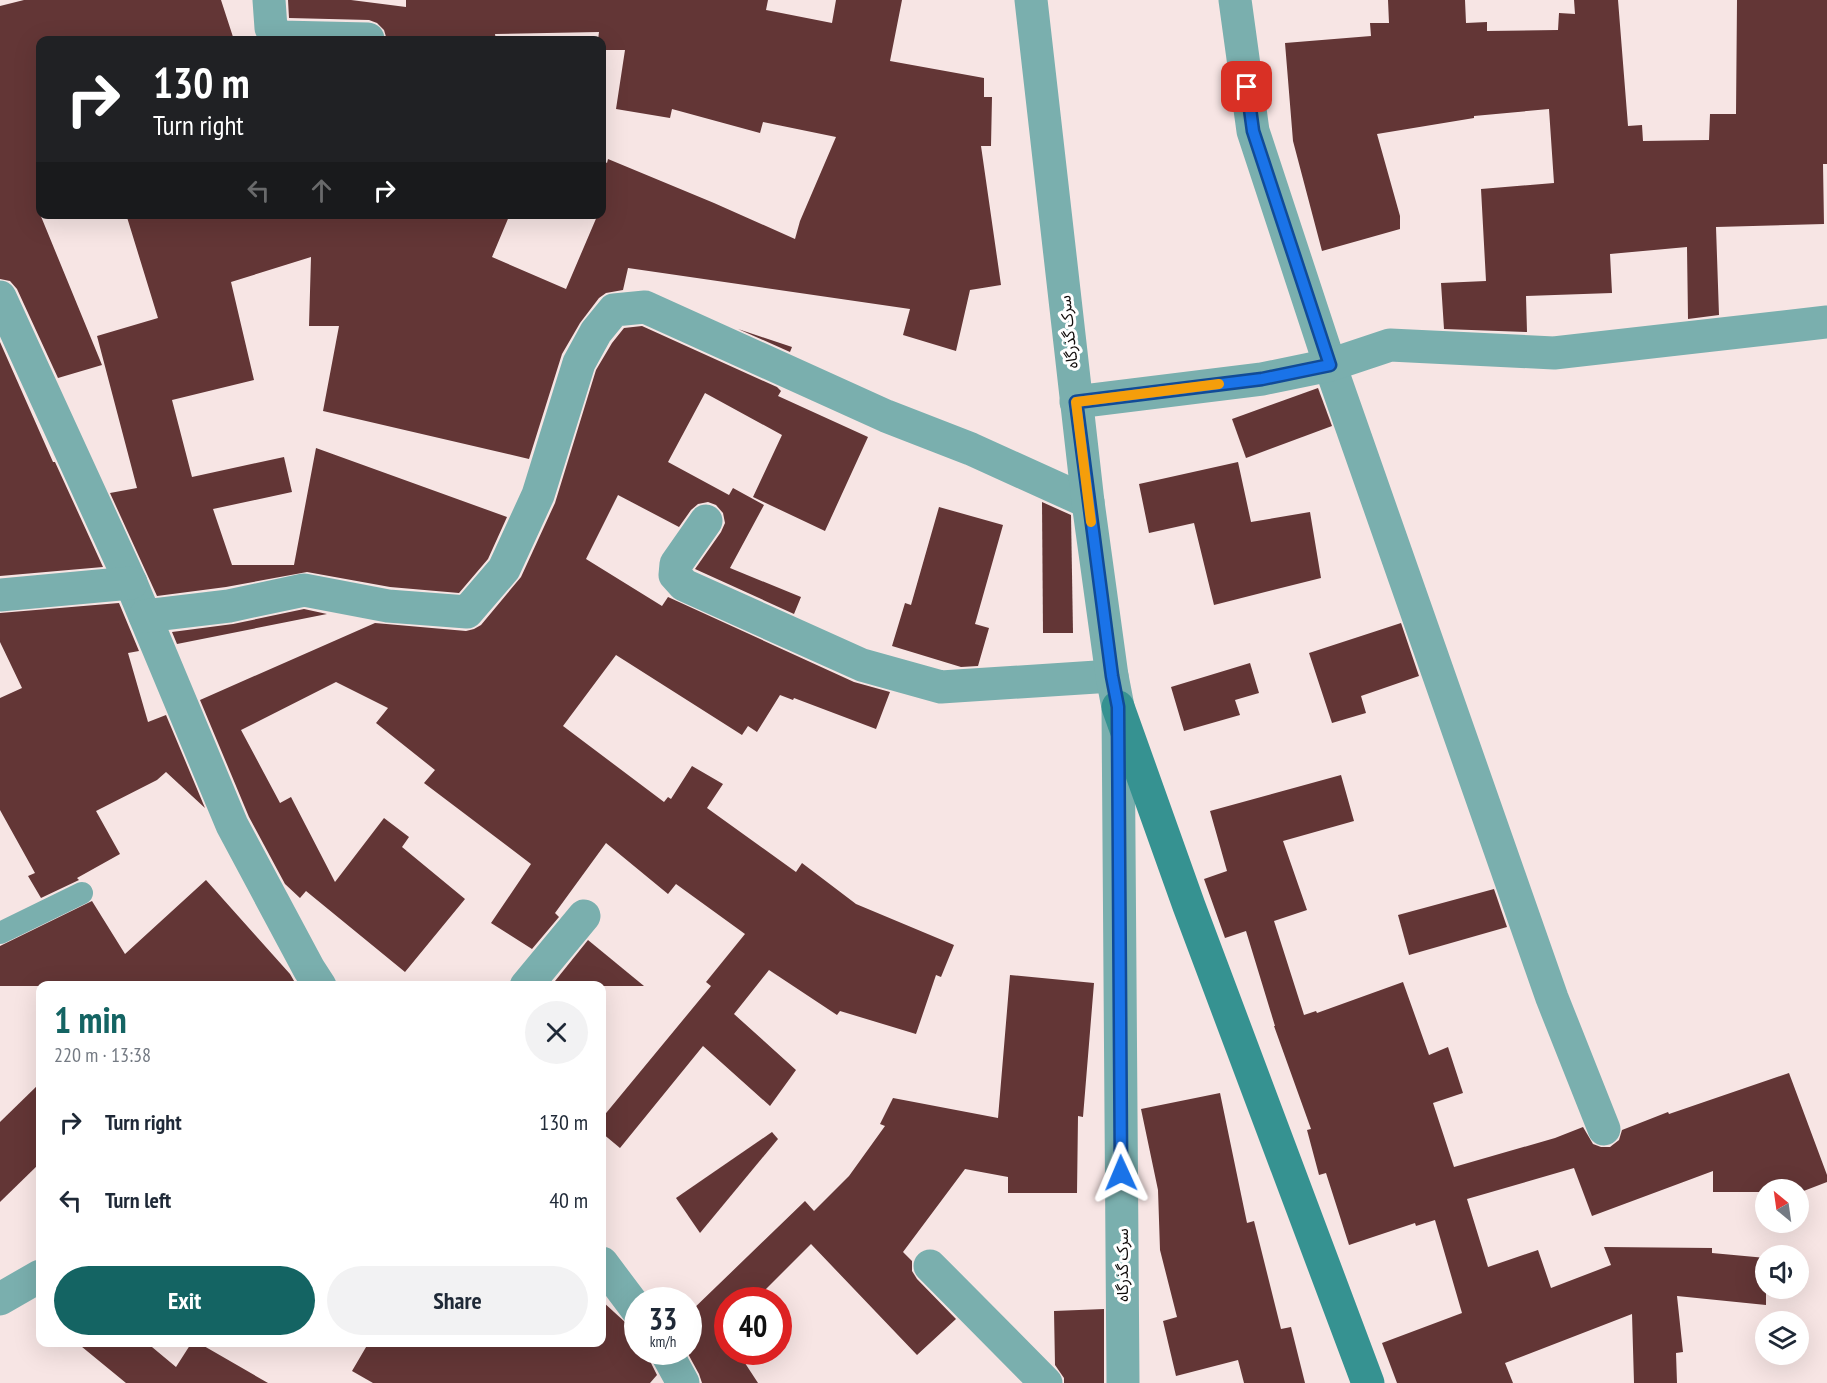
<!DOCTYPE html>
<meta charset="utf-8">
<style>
:root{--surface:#fff;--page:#f2f2f3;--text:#1f2937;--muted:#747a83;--accent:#146463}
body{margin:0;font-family:"PT Sans Narrow","Noto Sans Arabic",sans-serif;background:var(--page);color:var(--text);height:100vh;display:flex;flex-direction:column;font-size:22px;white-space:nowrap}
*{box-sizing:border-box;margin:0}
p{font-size:20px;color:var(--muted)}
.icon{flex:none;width:33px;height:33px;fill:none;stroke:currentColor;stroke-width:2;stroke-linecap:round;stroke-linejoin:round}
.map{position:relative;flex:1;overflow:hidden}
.panel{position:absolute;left:36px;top:981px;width:570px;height:366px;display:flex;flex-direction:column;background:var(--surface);border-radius:12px;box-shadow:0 6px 24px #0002}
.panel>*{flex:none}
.banner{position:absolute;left:36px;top:36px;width:570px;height:183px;border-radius:12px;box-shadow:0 6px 24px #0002;background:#202124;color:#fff;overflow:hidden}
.needle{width:39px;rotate:331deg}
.buttons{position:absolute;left:1755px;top:1179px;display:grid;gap:12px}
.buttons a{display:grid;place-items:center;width:54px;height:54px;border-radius:50%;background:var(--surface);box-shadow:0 6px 24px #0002;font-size:30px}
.speed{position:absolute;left:624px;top:1287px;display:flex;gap:12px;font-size:30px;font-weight:700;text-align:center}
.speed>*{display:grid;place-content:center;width:78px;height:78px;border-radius:50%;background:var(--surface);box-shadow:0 6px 24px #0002;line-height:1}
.speed small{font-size:15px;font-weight:400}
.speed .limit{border:9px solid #d22;background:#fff;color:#111}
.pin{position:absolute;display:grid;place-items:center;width:51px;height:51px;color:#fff;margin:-26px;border-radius:12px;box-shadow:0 3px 9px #0006}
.me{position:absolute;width:66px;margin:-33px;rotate:359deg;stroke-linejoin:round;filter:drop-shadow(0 0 4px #0008)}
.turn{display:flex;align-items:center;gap:21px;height:126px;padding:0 18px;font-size:27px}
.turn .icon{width:78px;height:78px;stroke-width:2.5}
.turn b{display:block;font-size:42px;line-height:51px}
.lanes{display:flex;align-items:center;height:57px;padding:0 18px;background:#0003;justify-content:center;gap:30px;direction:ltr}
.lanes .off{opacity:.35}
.round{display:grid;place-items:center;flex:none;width:63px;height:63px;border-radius:32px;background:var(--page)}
.summary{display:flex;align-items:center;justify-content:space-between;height:102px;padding:0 18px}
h1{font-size:36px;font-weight:800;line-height:45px;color:var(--accent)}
.primary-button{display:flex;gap:12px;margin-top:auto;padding:12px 18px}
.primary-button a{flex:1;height:69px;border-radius:36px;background:var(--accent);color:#fff;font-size:24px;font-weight:800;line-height:69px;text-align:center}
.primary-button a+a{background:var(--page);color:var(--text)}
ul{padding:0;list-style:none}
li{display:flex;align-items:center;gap:18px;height:78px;padding:0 18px}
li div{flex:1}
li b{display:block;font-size:22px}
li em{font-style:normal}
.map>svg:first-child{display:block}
.building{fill:#633636}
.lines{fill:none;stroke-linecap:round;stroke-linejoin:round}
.service{stroke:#7aafae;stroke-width:22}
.minor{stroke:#7aafae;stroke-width:33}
.tertiary{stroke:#7aafae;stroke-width:33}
.secondary{stroke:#369291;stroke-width:33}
.route-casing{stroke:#114b97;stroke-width:15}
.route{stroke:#1a73e8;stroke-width:10}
.slow{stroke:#f59e0b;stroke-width:10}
.labels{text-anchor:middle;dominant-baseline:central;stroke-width:6;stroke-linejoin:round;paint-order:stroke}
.street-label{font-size:16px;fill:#0f0a09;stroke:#fff}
</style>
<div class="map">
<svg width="1827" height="1383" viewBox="0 0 1827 1383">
<rect width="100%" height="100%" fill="#f7e5e4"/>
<g class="building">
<path d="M 24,0 L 221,0 L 234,40 L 40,40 L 40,214 L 102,365 L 58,378 L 17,289 L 10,281 L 0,279 L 0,6 Z"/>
<path d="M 288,0 L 351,0 L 406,7 L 406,0 L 768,0 L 766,10 L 832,23 L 836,0 L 902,0 L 890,61 L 984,78 L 984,97 L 992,97 L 991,146 L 981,146 L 1001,285 L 970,290 L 956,351 L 903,335 L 910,309 L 628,268 L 623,290 L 606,293 L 599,298 L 580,323 L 562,354 L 529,459 L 323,411 L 339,326 L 309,326 L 311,257 L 231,282 L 254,380 L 172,400 L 192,477 L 284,457 L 292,492 L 213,509 L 232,565 L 294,565 L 316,448 L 507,517 L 488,559 L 459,593 L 390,587 L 307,572 L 226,587 L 157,596 L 110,493 L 137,488 L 97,336 L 158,318 L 126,214 L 510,214 L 492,257 L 566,289 L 598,214 L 602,214 L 602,160 L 607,163 L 608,159 L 714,203 L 795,239 L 800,221 L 836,137 L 763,122 L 760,133 L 672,109 L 670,118 L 616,109 L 625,50 L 602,50 L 602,40 L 598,40 L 599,32 L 495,34 L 496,40 L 387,40 L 384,30 L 377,23 L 369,20 L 289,18 Z"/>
<path d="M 1388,0 L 1465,0 L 1466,23 L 1487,22 L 1487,31 L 1558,30 L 1559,13 L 1575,14 L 1574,0 L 1618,0 L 1628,126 L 1642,125 L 1643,141 L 1709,140 L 1710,114 L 1736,114 L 1737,0 L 1827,0 L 1827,164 L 1823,164 L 1824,224 L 1716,227 L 1719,315 L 1688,319 L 1687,247 L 1610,254 L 1612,293 L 1526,296 L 1527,332 L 1444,329 L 1441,283 L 1486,281 L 1481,189 L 1554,183 L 1549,109 L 1474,116 L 1474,118 L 1377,134 L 1400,216 L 1400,229 L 1322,251 L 1293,141 L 1285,43 L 1371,36 L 1370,23 L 1389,23 Z"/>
<path d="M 642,326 L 777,387 L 781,391 L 778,396 L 868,437 L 825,531 L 753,497 L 782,435 L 705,393 L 668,462 L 729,495 L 733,488 L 764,505 L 730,568 L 801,597 L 794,614 L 695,569 L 721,532 L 725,523 L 723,513 L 716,505 L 708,502 L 698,504 L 691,510 L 679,527 L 618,495 L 586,559 L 662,606 L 668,597 L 854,682 L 890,692 L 876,729 L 794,698 L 793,700 L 780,695 L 757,732 L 748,726 L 742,735 L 616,655 L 563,726 L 664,802 L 668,797 L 671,799 L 692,766 L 723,784 L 707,808 L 796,872 L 802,863 L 856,904 L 954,945 L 941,977 L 936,975 L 916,1034 L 840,1011 L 837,1015 L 769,970 L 734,1014 L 796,1070 L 770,1106 L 703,1046 L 620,1148 L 602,1133 L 602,1118 L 711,986 L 706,982 L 745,934 L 676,884 L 668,894 L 606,843 L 555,913 L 559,917 L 532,949 L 491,923 L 531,864 L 424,783 L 435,770 L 376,723 L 388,708 L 336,682 L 241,730 L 280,803 L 291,797 L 335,882 L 384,818 L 409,837 L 402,847 L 465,899 L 405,972 L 306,891 L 300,898 L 285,884 L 249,817 L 200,700 L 375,623 L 466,631 L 474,629 L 481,625 L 521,577 L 555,503 L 596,370 L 612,343 L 624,328 Z"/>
<path d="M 738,329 L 792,347 L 790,352 Z"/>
<path d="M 0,342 L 53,462 L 55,462 L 103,567 L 0,576 Z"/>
<path d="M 1318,388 L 1332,426 L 1246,458 L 1232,419 Z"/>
<path d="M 1238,462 L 1251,522 L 1310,512 L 1321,578 L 1214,605 L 1194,523 L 1149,533 L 1139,484 Z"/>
<path d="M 1042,502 L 1071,515 L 1073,633 L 1043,633 Z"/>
<path d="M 939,507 L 1003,525 L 975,624 L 989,628 L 978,666 L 961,667 L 892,646 L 905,603 L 911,605 Z"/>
<path d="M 119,603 L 139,651 L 128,653 L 148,722 L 166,715 L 205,808 L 166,772 L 157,780 L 96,811 L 120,854 L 77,878 L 79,880 L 41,898 L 28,876 L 35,873 L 0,810 L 0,698 L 22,688 L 0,642 L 0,613 Z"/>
<path d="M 304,609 L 327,614 L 177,644 L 172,632 L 233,624 Z"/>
<path d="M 1401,623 L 1419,676 L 1361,696 L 1366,713 L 1332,723 L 1309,653 Z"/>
<path d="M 1250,663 L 1259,693 L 1235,700 L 1240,715 L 1184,731 L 1171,687 Z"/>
<path d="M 1341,775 L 1354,821 L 1283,841 L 1307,910 L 1274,921 L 1304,1015 L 1316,1011 L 1317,1013 L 1403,982 L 1429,1055 L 1448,1047 L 1463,1093 L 1433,1103 L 1454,1167 L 1555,1138 L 1583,1127 L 1593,1144 L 1601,1147 L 1610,1147 L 1619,1140 L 1622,1130 L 1668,1112 L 1669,1114 L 1789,1073 L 1827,1175 L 1827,1182 L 1801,1192 L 1798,1192 L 1798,1190 L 1766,1190 L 1766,1192 L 1713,1192 L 1713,1171 L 1592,1216 L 1574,1168 L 1467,1199 L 1488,1267 L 1538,1250 L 1551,1288 L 1611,1265 L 1604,1247 L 1712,1248 L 1712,1253 L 1766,1258 L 1766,1305 L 1677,1296 L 1683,1352 L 1676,1353 L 1677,1383 L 1634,1383 L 1632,1314 L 1505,1363 L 1513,1383 L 1397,1383 L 1382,1343 L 1462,1313 L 1435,1220 L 1416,1226 L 1415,1223 L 1349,1245 L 1326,1173 L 1319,1175 L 1307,1130 L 1311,1129 L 1274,1026 L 1275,1026 L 1246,931 L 1225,938 L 1204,879 L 1227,871 L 1210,811 Z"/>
<path d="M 206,880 L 290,974 L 297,986 L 0,986 L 0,946 L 92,901 L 125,954 Z"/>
<path d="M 1494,889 L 1507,927 L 1409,955 L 1398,915 Z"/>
<path d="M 588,940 L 644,986 L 551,986 Z"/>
<path d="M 1010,975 L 1094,983 L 1083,1117 L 1078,1116 L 1077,1193 L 1008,1193 L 1008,1177 L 965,1169 L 903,1252 L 912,1261 L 912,1271 L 917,1279 L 956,1319 L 917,1355 L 811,1244 L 755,1300 L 728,1300 L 728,1352 L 757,1352 L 743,1360 L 758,1383 L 702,1383 L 699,1374 L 687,1352 L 688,1314 L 805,1201 L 814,1211 L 849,1176 L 885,1126 L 880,1124 L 893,1098 L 998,1118 Z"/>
<path d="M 40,1083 L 40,1163 L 0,1202 L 0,1122 Z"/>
<path d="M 1220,1093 L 1247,1223 L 1254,1221 L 1281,1329 L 1291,1327 L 1305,1383 L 1244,1383 L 1238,1360 L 1176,1376 L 1163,1321 L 1177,1317 L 1160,1250 L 1158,1190 L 1141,1109 Z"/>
<path d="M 772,1132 L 778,1139 L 700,1233 L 676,1198 Z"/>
<path d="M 602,1301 L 638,1334 L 638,1352 L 647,1352 L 650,1361 L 657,1375 L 650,1383 L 373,1383 L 352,1371 L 369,1342 L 602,1342 Z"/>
<path d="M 1104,1309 L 1104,1383 L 1064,1383 L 1064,1378 L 1055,1365 L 1054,1311 Z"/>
<path d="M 76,1342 L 146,1342 L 176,1367 L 192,1342 L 197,1342 L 268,1383 L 126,1383 Z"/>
</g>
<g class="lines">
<path class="service" d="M 0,933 L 82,893"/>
<g class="minor">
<path d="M 269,0 L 271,28 L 281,37 L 368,39"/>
<path d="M 1235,0 L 1253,131 L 1330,365 L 1552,998 L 1604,1129"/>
<path d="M 0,297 L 131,583 L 232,825 L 309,969 L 320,986"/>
<path d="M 1076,402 L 1262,379 L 1330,365 L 1390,345 L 1554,353 L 1827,322"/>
<path d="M 706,521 L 676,564 L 675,575 L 684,585 L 862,665 L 941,687 L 1112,676"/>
<path d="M 0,595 L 131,583"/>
<path d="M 145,616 L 229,606 L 304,590 L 388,606 L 467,612 L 504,569 L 538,495 L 579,363 L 596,332 L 614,310 L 645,307 L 886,416 L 971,449 L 1088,502"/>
<path d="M 526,986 L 584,916"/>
<path d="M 602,1263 L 638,1311"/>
<path d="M 930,1266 L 1046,1383"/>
<path d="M 0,1299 L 40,1276"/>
<path d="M 666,1352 L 683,1383"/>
</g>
<path class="tertiary" d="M 1031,0 L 1088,502 L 1112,676 L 1118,707 L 1123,1383"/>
<path class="secondary" d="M 1118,707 L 1189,906 L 1368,1383"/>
</g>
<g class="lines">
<defs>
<path id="route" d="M 1121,1173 L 1118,707 L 1112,676 L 1076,402 L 1262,379 L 1330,365 L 1253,131 L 1247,87"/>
</defs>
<use href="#route" class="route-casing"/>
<use href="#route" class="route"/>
<path class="slow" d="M 1091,522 L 1076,402 L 1219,384"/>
</g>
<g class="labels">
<g class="street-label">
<text transform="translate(1068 332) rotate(-96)">سرک گذرگاه</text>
<text transform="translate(1122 1265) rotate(-90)">سرک گذرگاه</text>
</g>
</g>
</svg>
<div class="buttons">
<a><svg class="needle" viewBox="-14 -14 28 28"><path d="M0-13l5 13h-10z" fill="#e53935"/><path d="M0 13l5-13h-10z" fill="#747a83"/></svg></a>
<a><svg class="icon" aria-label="sound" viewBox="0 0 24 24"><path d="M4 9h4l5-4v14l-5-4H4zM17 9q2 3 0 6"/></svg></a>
<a><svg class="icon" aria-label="layers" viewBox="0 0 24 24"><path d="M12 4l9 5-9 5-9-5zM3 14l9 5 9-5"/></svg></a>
</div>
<div class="speed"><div>33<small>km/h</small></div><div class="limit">40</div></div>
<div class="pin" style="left:1247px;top:87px;background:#d93025"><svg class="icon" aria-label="arrive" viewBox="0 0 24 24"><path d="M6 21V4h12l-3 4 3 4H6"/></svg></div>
<svg class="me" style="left:1121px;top:1173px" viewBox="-20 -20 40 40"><path d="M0-17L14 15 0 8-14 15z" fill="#1a73e8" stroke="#fff" stroke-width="4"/></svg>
<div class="banner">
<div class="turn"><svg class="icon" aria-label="right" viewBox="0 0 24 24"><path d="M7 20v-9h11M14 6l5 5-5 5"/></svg><div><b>130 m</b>Turn right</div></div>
<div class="lanes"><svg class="icon off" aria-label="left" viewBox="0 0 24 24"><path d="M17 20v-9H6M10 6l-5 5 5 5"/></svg><svg class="icon off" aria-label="ahead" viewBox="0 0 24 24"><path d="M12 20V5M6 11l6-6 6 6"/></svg><svg class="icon" aria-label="right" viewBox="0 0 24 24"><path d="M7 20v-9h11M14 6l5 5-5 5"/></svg></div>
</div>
<section class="panel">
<div class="summary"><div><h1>1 min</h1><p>220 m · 13:38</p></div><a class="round"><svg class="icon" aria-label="close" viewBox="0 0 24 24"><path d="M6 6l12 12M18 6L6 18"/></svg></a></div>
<ul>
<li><svg class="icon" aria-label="right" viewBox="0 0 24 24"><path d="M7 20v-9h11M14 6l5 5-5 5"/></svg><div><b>Turn right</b></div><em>130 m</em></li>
<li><svg class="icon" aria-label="left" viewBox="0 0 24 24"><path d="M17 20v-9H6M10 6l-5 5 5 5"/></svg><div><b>Turn left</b></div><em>40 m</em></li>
</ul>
<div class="primary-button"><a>Exit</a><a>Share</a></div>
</section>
</div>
